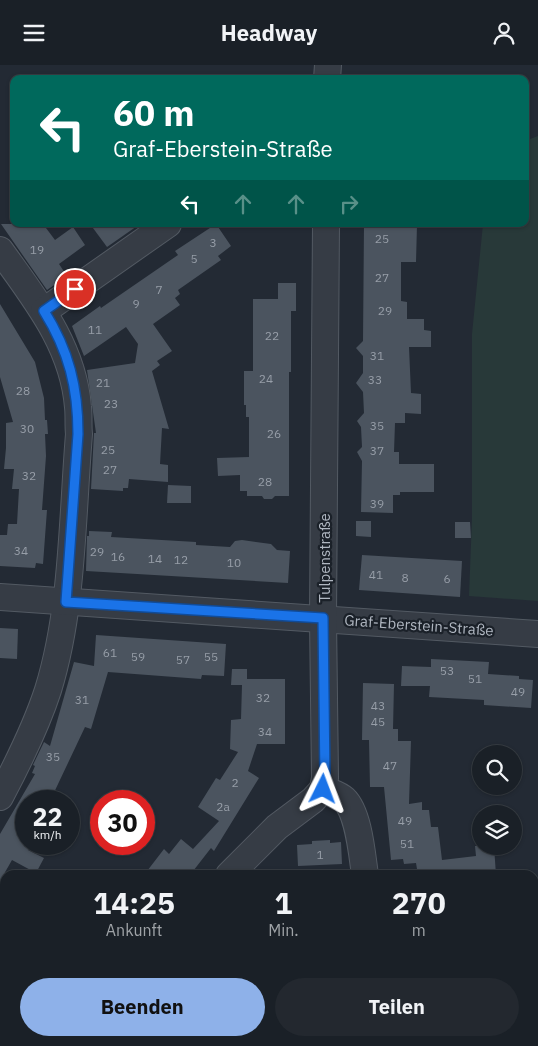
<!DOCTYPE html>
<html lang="de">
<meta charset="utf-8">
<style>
:root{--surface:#1a2027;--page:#23282f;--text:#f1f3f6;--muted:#9fa3a7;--line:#383e44;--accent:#8eb1e9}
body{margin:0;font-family:"IBM Plex Sans",sans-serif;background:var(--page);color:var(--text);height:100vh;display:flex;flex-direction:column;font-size:19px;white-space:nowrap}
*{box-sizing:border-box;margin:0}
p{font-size:16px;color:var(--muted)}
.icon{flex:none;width:28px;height:28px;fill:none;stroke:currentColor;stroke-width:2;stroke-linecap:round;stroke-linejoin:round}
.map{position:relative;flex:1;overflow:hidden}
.panel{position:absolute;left:0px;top:805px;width:539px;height:176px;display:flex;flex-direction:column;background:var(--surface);border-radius:15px 15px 0 0;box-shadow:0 1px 4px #0004,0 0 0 1px var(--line)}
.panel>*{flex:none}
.hud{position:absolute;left:10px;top:10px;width:519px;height:152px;border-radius:10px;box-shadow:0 1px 4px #0004,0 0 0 1px var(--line);background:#00695c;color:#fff;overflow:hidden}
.tools{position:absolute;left:472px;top:680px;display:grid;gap:10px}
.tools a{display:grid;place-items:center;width:50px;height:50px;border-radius:50%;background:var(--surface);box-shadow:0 1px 4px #0004,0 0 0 1px var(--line);font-size:25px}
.speed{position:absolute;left:15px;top:725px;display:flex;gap:10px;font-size:25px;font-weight:700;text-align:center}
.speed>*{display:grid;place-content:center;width:65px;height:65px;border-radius:50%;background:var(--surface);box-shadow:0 1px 4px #0004,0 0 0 1px var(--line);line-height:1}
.speed small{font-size:12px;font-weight:400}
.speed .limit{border:8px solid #d22;background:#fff;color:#111}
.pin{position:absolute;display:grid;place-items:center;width:42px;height:42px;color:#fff;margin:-21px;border:2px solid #fff;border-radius:50%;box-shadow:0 1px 5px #0007}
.me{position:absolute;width:55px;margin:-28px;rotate:3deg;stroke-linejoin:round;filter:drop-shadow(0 0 4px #0008)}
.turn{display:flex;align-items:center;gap:18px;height:105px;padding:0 20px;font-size:22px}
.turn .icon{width:65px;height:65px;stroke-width:2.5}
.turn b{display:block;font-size:35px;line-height:42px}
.lanes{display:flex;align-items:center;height:48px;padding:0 20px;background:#0003;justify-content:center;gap:25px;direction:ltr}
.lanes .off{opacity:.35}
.eta{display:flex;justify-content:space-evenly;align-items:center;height:85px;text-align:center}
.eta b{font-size:30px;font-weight:700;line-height:35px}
.button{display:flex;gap:10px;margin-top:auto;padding:10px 20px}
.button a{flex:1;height:58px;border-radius:30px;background:var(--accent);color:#111;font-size:20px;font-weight:700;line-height:58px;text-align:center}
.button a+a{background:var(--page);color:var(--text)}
header{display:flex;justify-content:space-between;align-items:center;height:65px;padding:0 20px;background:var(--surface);font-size:22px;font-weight:700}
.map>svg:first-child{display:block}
.green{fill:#283939}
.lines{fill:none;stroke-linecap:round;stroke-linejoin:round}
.stream{stroke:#3a485b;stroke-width:5.5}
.building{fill:#4b545f}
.minor-casing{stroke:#535a63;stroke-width:28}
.minor{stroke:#363c45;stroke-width:26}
.route-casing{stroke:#114b97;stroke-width:12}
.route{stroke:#1a73e8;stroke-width:9}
.labels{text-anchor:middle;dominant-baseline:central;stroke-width:4.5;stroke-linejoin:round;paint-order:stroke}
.number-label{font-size:12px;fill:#979ea8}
.street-label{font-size:15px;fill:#b0b7c1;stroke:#1b2129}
</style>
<header><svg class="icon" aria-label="menu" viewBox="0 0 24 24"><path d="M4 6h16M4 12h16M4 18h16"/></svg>Headway<svg class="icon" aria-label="person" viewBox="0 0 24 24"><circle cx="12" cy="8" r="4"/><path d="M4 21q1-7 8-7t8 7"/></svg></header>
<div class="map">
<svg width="538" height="981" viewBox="0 0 538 981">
<rect width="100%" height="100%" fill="#232a34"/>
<g class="green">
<path d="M 538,71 L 538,536 L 469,531 L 472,453 L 472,269 L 483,159 L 525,159 L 525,76 Z"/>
<path d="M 538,828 L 538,870 L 534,872 L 534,830 Z"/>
<path d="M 348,976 L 411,976 L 416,981 L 342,981 Z"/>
</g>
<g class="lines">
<path class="stream" d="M 534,832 L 538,830"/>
</g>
<g class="building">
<path d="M 1,159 L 43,159 L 55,175 L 73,162 L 85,180 L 59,199 L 67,211 L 47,225 Z"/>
<path d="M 90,159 L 140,159 L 107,182 Z"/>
<path d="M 216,159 L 231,181 L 218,191 L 221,195 L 178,225 L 180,229 L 175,233 L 180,240 L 153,259 L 172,286 L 157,296 L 160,300 L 152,306 L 169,364 L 162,363 L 160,399 L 168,400 L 168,417 L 129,414 L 128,423 L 123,423 L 123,426 L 91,424 L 94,368 L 96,368 L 87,305 L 135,298 L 138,279 L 126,262 L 84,291 L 72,261 L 100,241 L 101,243 L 178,190 L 175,186 Z"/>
<path d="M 364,159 L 417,160 L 416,197 L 401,197 L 401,236 L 407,237 L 407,254 L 424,254 L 424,265 L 431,266 L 431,282 L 409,282 L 411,328 L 421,329 L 421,349 L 405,348 L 405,358 L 395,358 L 394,387 L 399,387 L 399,399 L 434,399 L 434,427 L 400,427 L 400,430 L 393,430 L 393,448 L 361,447 L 362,396 L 357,387 L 362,382 L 361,362 L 357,356 L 364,348 L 363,327 L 356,318 L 363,308 L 363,291 L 356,283 L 363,276 Z"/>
<path d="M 278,218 L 296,218 L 296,246 L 291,246 L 291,307 L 289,307 L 289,431 L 275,431 L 272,434 L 264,434 L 262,431 L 247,431 L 247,426 L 240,426 L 240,410 L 218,411 L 217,393 L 249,392 L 249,352 L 246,352 L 246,340 L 244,340 L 244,306 L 253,306 L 253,234 L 278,234 Z"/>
<path d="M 0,239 L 35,297 L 44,333 L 45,355 L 47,355 L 48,369 L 45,369 L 46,391 L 42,445 L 47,445 L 43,499 L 36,498 L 35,503 L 0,501 L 0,470 L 7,470 L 8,459 L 17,459 L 19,424 L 12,424 L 14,404 L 4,404 L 6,383 L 6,358 L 13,357 L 0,312 Z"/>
<path d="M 168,420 L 191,421 L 191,438 L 167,438 Z"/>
<path d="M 356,456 L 371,456 L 371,472 L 356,471 Z"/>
<path d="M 455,457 L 470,457 L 471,473 L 455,473 Z"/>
<path d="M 89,466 L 112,467 L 111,472 L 196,477 L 196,480 L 230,482 L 235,476 L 242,475 L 271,479 L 277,485 L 290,486 L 288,518 L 86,506 L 87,471 L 89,471 Z"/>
<path d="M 362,490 L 462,496 L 460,532 L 359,525 Z"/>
<path d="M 0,563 L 18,564 L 17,594 L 0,593 Z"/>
<path d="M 96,570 L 226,579 L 224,611 L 202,610 L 201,614 L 108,607 L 91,664 L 85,662 L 50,736 L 26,736 L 26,779 L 32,779 L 28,785 L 44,793 L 36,808 L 12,795 L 0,816 L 0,769 L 35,709 L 32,708 L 35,701 L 33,700 L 44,677 L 50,681 L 74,597 L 94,601 Z"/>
<path d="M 431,594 L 489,597 L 488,609 L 519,611 L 519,614 L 533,615 L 531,643 L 484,640 L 484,635 L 429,632 L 430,621 L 401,621 L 402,601 L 431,602 Z"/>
<path d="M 232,604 L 247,604 L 247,614 L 285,614 L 285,679 L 257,679 L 248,706 L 259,713 L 214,786 L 211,783 L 190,810 L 144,810 L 164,784 L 169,789 L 181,774 L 193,784 L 219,756 L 198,742 L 216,713 L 220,715 L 238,687 L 230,684 L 231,655 L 241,654 L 242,620 L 231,620 Z"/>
<path d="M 363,618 L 394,619 L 393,664 L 398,664 L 398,676 L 411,676 L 409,739 L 422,737 L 422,745 L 429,745 L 431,762 L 438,762 L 442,795 L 476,791 L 475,781 L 494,781 L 496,810 L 418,810 L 416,798 L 404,799 L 403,794 L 391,795 L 384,722 L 370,722 L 369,675 L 362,675 Z"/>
<path d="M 330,775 L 330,778 L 341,777 L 342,799 L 298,801 L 297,780 L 312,779 L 312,776 Z"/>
</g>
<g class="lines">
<defs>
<g id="minor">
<path d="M 327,14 L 328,0"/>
<path d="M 0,185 C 35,234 73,280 78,342 C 79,351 78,360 79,369 C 72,454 73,544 48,625 C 36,662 18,698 0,732"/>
<path d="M 44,246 L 168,159"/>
<path d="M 0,532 L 538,569"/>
<path d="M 323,724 L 325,713 L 323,553 L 326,159"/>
<path d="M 323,724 C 330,727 339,729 344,734 C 359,748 362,790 365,810"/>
<path d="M 229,810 L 277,762 L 313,735 L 323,724"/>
<path d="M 437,976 L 440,981"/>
<path d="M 103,981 L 106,976"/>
</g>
</defs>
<use href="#minor" class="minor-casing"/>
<use href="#minor" class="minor"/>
</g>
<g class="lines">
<defs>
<path id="route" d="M 75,224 L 44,246 C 69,286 78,323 78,369 L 66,537 L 323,553 L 325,713 L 323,724"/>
</defs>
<use href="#route" class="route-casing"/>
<use href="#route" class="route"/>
</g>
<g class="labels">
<g class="number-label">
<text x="382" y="173">25</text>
<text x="213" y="177">3</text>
<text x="37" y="184">19</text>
<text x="194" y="193">5</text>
<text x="382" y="212">27</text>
<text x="159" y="224">7</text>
<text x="136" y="238">9</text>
<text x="385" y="245">29</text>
<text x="95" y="264">11</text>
<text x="272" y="270">22</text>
<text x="377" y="290">31</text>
<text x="266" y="313">24</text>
<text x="375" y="314">33</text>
<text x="103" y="317">21</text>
<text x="23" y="325">28</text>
<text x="111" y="338">23</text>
<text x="377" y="360">35</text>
<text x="27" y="363">30</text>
<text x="274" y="368">26</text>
<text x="108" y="384">25</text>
<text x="377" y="385">37</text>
<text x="110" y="404">27</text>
<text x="29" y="410">32</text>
<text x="265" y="416">28</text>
<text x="377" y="438">39</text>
<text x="21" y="485">34</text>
<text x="97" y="486">29</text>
<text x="118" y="491">16</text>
<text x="155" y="493">14</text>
<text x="181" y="494">12</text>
<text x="234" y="497">10</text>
<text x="376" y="509">41</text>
<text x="405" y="512">8</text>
<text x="447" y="513">6</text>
<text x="110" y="587">61</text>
<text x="138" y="591">59</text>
<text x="211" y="591">55</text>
<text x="183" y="594">57</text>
<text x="447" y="605">53</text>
<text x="475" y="613">51</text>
<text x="518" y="626">49</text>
<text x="263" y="632">32</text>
<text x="82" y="634">31</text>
<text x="378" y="640">43</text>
<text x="378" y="656">45</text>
<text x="265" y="666">34</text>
<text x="53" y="691">35</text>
<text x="390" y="700">47</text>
<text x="235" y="717">2</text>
<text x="223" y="741">2a</text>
<text x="405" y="755">49</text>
<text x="407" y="778">51</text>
<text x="320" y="789">1</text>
</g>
<g class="street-label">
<text transform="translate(324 493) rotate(-90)">Tulpenstraße</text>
<text transform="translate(419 560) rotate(4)">Graf-Eberstein-Straße</text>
</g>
</g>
</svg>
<div class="tools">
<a><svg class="icon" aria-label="search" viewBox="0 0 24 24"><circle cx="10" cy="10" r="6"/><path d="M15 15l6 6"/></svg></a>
<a><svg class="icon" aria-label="layers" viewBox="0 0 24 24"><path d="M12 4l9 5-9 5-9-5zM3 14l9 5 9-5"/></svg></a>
</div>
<div class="speed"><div>22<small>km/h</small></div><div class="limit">30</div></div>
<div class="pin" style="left:75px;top:224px;background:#d93025"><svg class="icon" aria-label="arrive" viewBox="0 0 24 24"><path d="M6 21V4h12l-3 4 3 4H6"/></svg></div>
<svg class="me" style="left:323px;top:724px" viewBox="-20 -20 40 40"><path d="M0-17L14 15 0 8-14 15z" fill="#1a73e8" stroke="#fff" stroke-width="4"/></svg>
<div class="hud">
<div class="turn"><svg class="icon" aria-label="left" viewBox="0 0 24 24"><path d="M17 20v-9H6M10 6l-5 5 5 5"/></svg><div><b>60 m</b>Graf-Eberstein-Straße</div></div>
<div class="lanes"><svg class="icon" aria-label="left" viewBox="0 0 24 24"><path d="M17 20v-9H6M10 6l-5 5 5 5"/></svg><svg class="icon off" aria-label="ahead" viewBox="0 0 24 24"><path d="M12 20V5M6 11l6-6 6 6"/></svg><svg class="icon off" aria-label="ahead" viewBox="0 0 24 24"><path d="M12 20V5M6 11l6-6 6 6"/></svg><svg class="icon off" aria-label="right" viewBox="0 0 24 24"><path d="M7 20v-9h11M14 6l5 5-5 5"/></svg></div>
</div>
<section class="panel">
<div class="eta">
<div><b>14:25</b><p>Ankunft</p></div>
<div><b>1</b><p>Min.</p></div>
<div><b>270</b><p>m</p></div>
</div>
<div class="button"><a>Beenden</a><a>Teilen</a></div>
</section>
</div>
